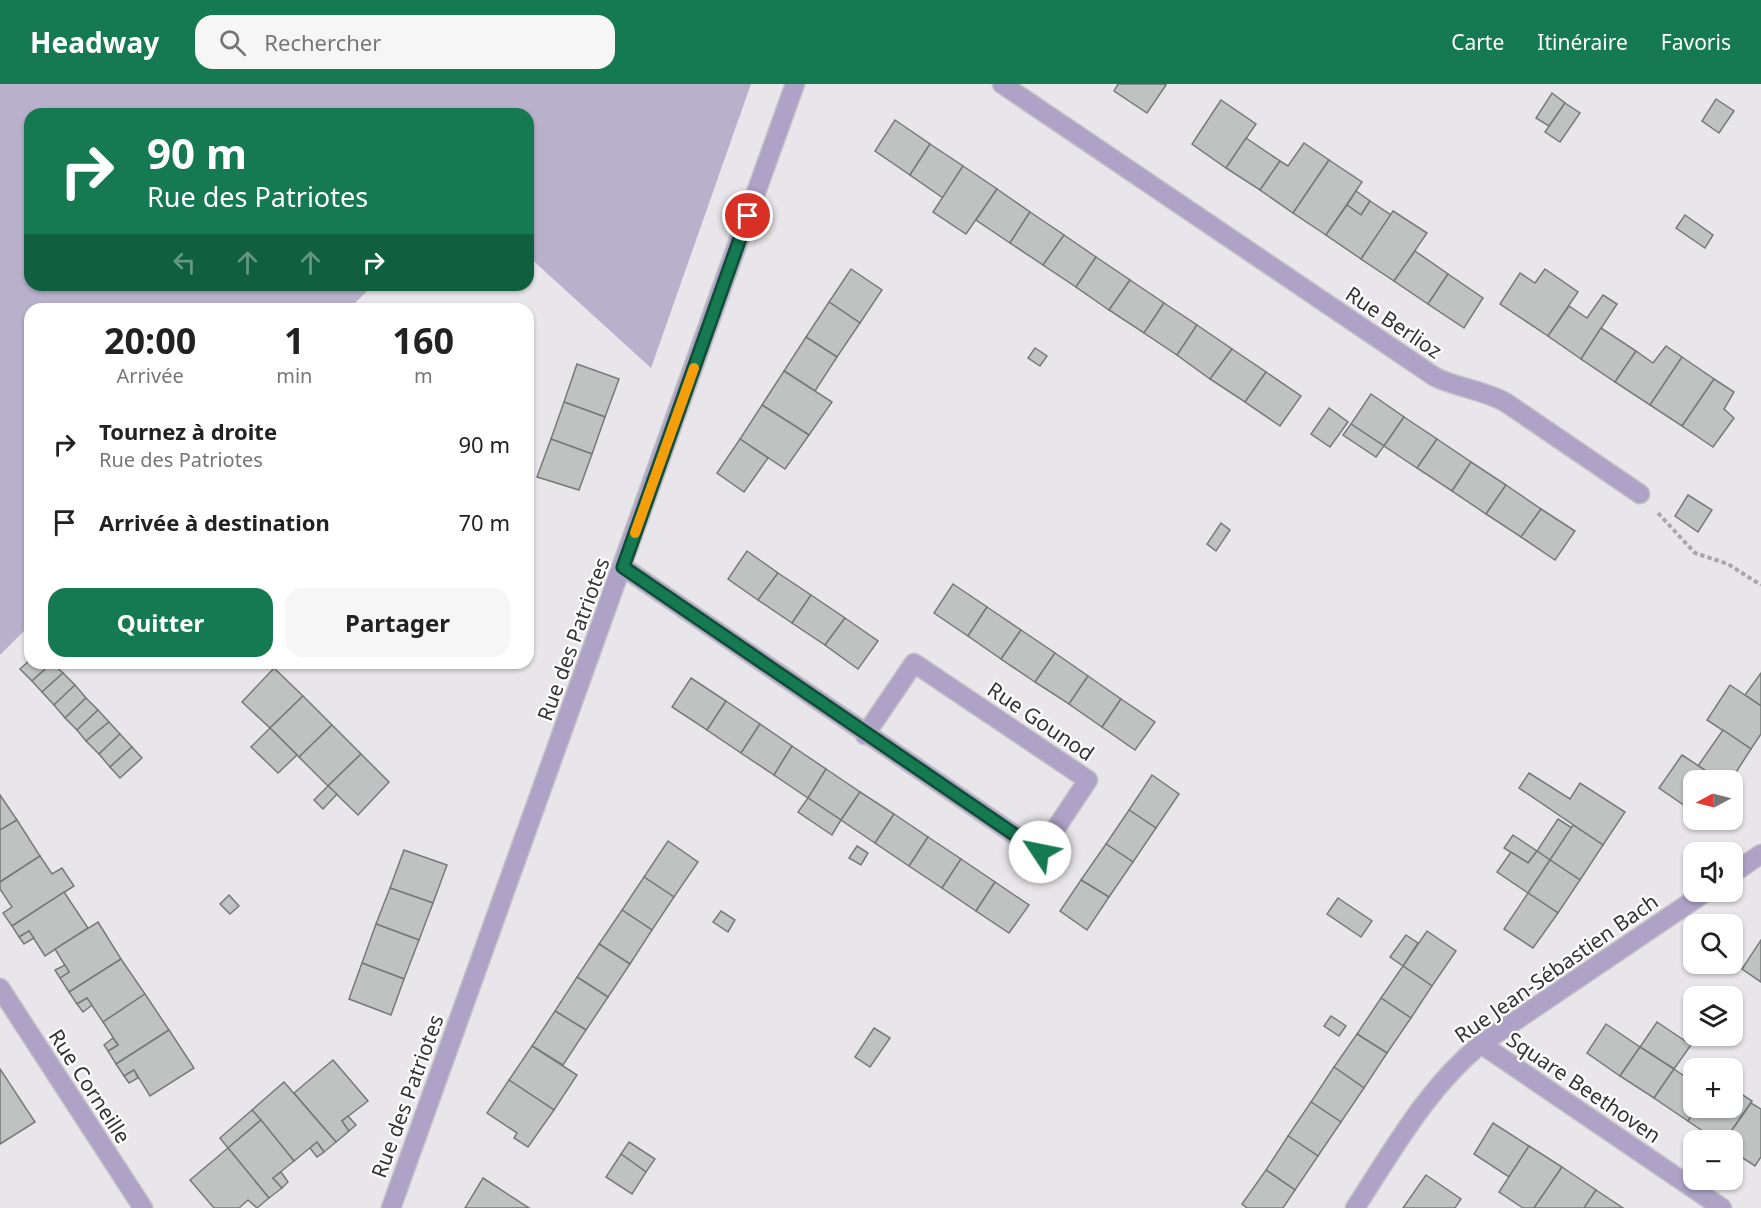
<!DOCTYPE html>
<html lang="fr">
<meta charset="utf-8">
<style>
:root{--surface:#fff;--page:#f6f6f6;--text:#222;--muted:#767676;--accent:#157951}
body{margin:0;font-family:"Noto Sans",sans-serif;background:var(--page);color:var(--text);height:100vh;display:flex;flex-direction:column;font-size:22px;white-space:nowrap}
*{box-sizing:border-box;margin:0}
p{font-size:20px;color:var(--muted)}
.icon{flex:none;width:33px;height:33px;fill:none;stroke:currentColor;stroke-width:2;stroke-linecap:round;stroke-linejoin:round}
.map{position:relative;flex:1;overflow:hidden}
.panel{position:absolute;left:24px;top:219px;width:510px;height:366px;display:flex;flex-direction:column;background:var(--surface);border-radius:18px;box-shadow:0 2px 4px #0004}
.panel>*{flex:none}
.hud{position:absolute;left:24px;top:24px;width:510px;height:183px;border-radius:18px;box-shadow:0 2px 4px #0004;background:#157951;color:#fff;overflow:hidden}
.needle{width:39px;rotate:263deg}
.buttons{position:absolute;left:1683px;top:686px;display:grid;gap:12px}
.buttons a{display:grid;place-items:center;width:60px;height:60px;border-radius:12px;background:var(--surface);box-shadow:0 2px 4px #0004;font-size:30px}
.pin{position:absolute;display:grid;place-items:center;width:51px;height:51px;color:#fff;margin:-26px;border:3px solid #fff;border-radius:50%;box-shadow:0 2px 6px #0007}
.me{position:absolute;width:66px;margin:-33px;rotate:304deg;stroke-linejoin:round;filter:drop-shadow(0 0 4px #0008)}
.turn{display:flex;align-items:center;gap:21px;height:126px;padding:0 24px;font-size:27px}
.turn .icon{width:78px;height:78px;stroke-width:2.5}
.turn b{display:block;font-size:42px;line-height:51px}
.lanes{display:flex;align-items:center;height:57px;padding:0 24px;background:#0003;justify-content:center;gap:30px;direction:ltr}
.lanes .off{opacity:.35}
.eta{display:flex;justify-content:space-evenly;align-items:center;height:102px;text-align:center}
.eta b{font-size:36px;font-weight:700;line-height:42px}
.button{display:flex;gap:12px;margin-top:auto;padding:12px 24px}
.button a{flex:1;height:69px;border-radius:18px;background:var(--accent);color:#fff;font-size:24px;font-weight:700;line-height:69px;text-align:center}
.button a+a{background:var(--page);color:var(--text)}
ul{padding:0;list-style:none}
li{display:flex;align-items:center;gap:18px;height:78px;padding:0 24px}
li div{flex:1}
li b{display:block;font-size:22px}
li em{font-style:normal}
header{display:flex;align-items:center;gap:36px;box-sizing:border-box;height:84px;padding:0 30px;background:var(--accent);color:#fff}
header strong{font-size:28px}
nav{display:flex;gap:33px;margin-inline-start:auto;font-size:21px}
.search{width:420px;height:54px;background:var(--page);display:flex;align-items:center;gap:15px;box-sizing:border-box;padding:0 21px;border-radius:18px;color:var(--muted);font-size:22px}
.map>svg:first-child{display:block}
.green{fill:#b9b0cb}
.building{fill:#bec2c0;stroke:#767a78;stroke-width:1.5}
.lines{fill:none;stroke-linecap:round;stroke-linejoin:round}
.minor-casing{stroke:#c4c2c6;stroke-width:21}
.path{stroke:#a9a7aa;stroke-width:4;stroke-dasharray:4.5 3;stroke-linecap:butt}
.minor{stroke:#aea2c7;stroke-width:18}
.route-casing{stroke:#0e4f35;stroke-width:15}
.route{stroke:#157951;stroke-width:10}
.slow{stroke:#f59e0b;stroke-width:10}
.labels{text-anchor:middle;dominant-baseline:central;stroke-width:4.5;stroke-linejoin:round;paint-order:stroke}
.street-label{font-size:21px;fill:#343335;stroke:#fff}
</style>
<header>
<strong>Headway</strong>
<div class="search"><svg class="icon" aria-label="search" viewBox="0 0 24 24"><circle cx="10" cy="10" r="6"/><path d="M15 15l6 6"/></svg>Rechercher</div>
<nav><a>Carte</a><a>Itinéraire</a><a>Favoris</a></nav>
</header>
<div class="map">
<svg width="1761" height="1124" viewBox="0 0 1761 1124">
<rect width="100%" height="100%" fill="#e8e6ea"/>
<path class="green" d="M 0,0 L 751,0 L 651,284 L 528,172 L 528,30 L 30,30 L 30,201 L 373,201 L 349,225 L 30,225 L 30,541 L 0,571 Z"/>
<g class="building">
<path d="M 1118,0 L 1164,0 L 1166,1 L 1147,29 L 1114,7 Z"/>
<path d="M 1552,9 L 1565,19 L 1549,42 L 1536,34 Z"/>
<path d="M 1716,15 L 1734,27 L 1719,49 L 1702,37 Z"/>
<path d="M 1221,16 L 1256,40 L 1226,84 L 1192,60 Z"/>
<path d="M 1565,19 L 1580,29 L 1560,58 L 1545,48 Z"/>
<path d="M 895,36 L 930,60 L 910,91 L 875,67 Z"/>
<path d="M 1246,54 L 1280,77 L 1260,106 L 1226,84 Z"/>
<path d="M 1304,59 L 1329,76 L 1293,129 L 1260,106 L 1280,77 L 1288,82 Z"/>
<path d="M 930,60 L 963,82 L 943,114 L 910,91 Z"/>
<path d="M 1329,76 L 1362,98 L 1326,151 L 1293,129 Z"/>
<path d="M 963,82 L 997,105 L 966,150 L 933,128 Z"/>
<path d="M 997,105 L 1030,128 L 1010,159 L 976,136 Z"/>
<path d="M 1356,107 L 1370,117 L 1361,131 L 1347,121 Z"/>
<path d="M 1370,117 L 1391,131 L 1361,175 L 1326,151 L 1347,121 L 1361,131 Z"/>
<path d="M 1393,127 L 1427,149 L 1394,197 L 1361,175 Z"/>
<path d="M 1030,128 L 1064,151 L 1043,181 L 1010,159 Z"/>
<path d="M 1685,131 L 1713,151 L 1705,164 L 1676,144 Z"/>
<path d="M 1064,151 L 1096,173 L 1076,203 L 1043,181 Z"/>
<path d="M 1415,167 L 1448,190 L 1428,220 L 1394,197 Z"/>
<path d="M 1096,173 L 1130,196 L 1109,226 L 1076,203 Z"/>
<path d="M 851,185 L 882,206 L 860,239 L 829,218 Z"/>
<path d="M 1545,185 L 1578,208 L 1548,252 L 1500,220 L 1520,189 L 1535,199 Z"/>
<path d="M 1448,190 L 1483,214 L 1464,244 L 1428,220 Z"/>
<path d="M 1130,196 L 1164,219 L 1144,249 L 1109,226 Z"/>
<path d="M 1603,211 L 1617,220 L 1581,275 L 1548,252 L 1569,222 L 1587,234 Z"/>
<path d="M 829,218 L 860,239 L 837,273 L 806,253 Z"/>
<path d="M 1164,219 L 1197,241 L 1177,271 L 1144,249 Z"/>
<path d="M 1197,241 L 1232,265 L 1210,295 L 1177,271 Z"/>
<path d="M 1601,244 L 1636,267 L 1615,298 L 1581,275 Z"/>
<path d="M 806,253 L 837,273 L 815,307 L 784,287 Z"/>
<path d="M 1666,262 L 1682,273 L 1650,321 L 1615,298 L 1636,267 L 1653,279 Z"/>
<path d="M 1035,264 L 1047,272 L 1040,282 L 1028,274 Z"/>
<path d="M 1232,265 L 1266,288 L 1245,318 L 1210,295 Z"/>
<path d="M 1682,273 L 1714,295 L 1682,342 L 1650,321 Z"/>
<path d="M 577,280 L 619,295 L 605,333 L 564,318 Z"/>
<path d="M 784,287 L 832,318 L 809,351 L 762,321 Z"/>
<path d="M 1266,288 L 1301,312 L 1280,342 L 1245,318 Z"/>
<path d="M 1714,295 L 1734,308 L 1724,325 L 1734,334 L 1713,363 L 1682,342 Z"/>
<path d="M 1371,310 L 1404,333 L 1384,362 L 1351,340 Z"/>
<path d="M 564,318 L 605,333 L 592,370 L 551,355 Z"/>
<path d="M 762,321 L 809,351 L 785,385 L 740,355 Z"/>
<path d="M 1329,324 L 1348,338 L 1330,363 L 1311,350 Z"/>
<path d="M 1404,333 L 1437,355 L 1417,384 L 1384,362 Z"/>
<path d="M 1351,340 L 1384,362 L 1376,373 L 1343,351 Z"/>
<path d="M 551,355 L 592,370 L 579,406 L 537,393 Z"/>
<path d="M 740,355 L 768,374 L 744,408 L 717,389 Z"/>
<path d="M 1437,355 L 1471,378 L 1452,407 L 1417,384 Z"/>
<path d="M 1471,378 L 1506,401 L 1486,430 L 1452,407 Z"/>
<path d="M 1506,401 L 1541,425 L 1521,453 L 1486,430 Z"/>
<path d="M 1688,411 L 1712,426 L 1698,448 L 1675,432 Z"/>
<path d="M 1541,425 L 1575,447 L 1555,476 L 1521,453 Z"/>
<path d="M 1221,439 L 1230,446 L 1216,467 L 1207,460 Z"/>
<path d="M 747,467 L 778,489 L 758,516 L 728,495 Z"/>
<path d="M 778,489 L 811,511 L 792,539 L 758,516 Z"/>
<path d="M 953,500 L 987,523 L 968,552 L 934,529 Z"/>
<path d="M 811,511 L 845,534 L 825,561 L 792,539 Z"/>
<path d="M 987,523 L 1021,546 L 1001,575 L 968,552 Z"/>
<path d="M 845,534 L 878,557 L 858,585 L 825,561 Z"/>
<path d="M 1021,546 L 1055,569 L 1035,598 L 1001,575 Z"/>
<path d="M 1055,569 L 1088,592 L 1069,620 L 1035,598 Z"/>
<path d="M 30,576 L 30,579 L 52,579 L 32,597 L 20,585 Z"/>
<path d="M 52,579 L 63,589 L 42,608 L 32,597 Z"/>
<path d="M 274,584 L 303,612 L 270,644 L 242,618 Z"/>
<path d="M 63,589 L 75,601 L 54,621 L 42,608 Z"/>
<path d="M 1761,589 L 1761,622 L 1745,611 Z"/>
<path d="M 1088,592 L 1121,615 L 1102,643 L 1069,620 Z"/>
<path d="M 691,594 L 726,617 L 707,646 L 672,623 Z"/>
<path d="M 75,601 L 86,614 L 65,634 L 54,621 Z"/>
<path d="M 1730,601 L 1761,622 L 1761,650 L 1751,665 L 1707,636 Z"/>
<path d="M 303,612 L 332,641 L 299,673 L 270,644 Z"/>
<path d="M 86,614 L 98,626 L 77,646 L 65,634 Z"/>
<path d="M 1121,615 L 1155,638 L 1135,666 L 1102,643 Z"/>
<path d="M 726,617 L 760,640 L 741,669 L 707,646 Z"/>
<path d="M 98,626 L 109,638 L 86,657 L 77,646 Z"/>
<path d="M 109,638 L 120,650 L 99,670 L 86,657 Z"/>
<path d="M 760,640 L 792,662 L 774,691 L 741,669 Z"/>
<path d="M 332,641 L 361,670 L 328,702 L 299,673 Z"/>
<path d="M 270,644 L 297,671 L 278,689 L 251,663 Z"/>
<path d="M 1723,646 L 1751,665 L 1731,696 L 1720,696 L 1698,682 Z"/>
<path d="M 120,650 L 132,663 L 110,683 L 99,670 Z"/>
<path d="M 792,662 L 826,685 L 808,714 L 774,691 Z"/>
<path d="M 132,663 L 142,674 L 120,694 L 110,683 Z"/>
<path d="M 361,670 L 389,698 L 358,731 L 328,702 Z"/>
<path d="M 1682,671 L 1720,696 L 1694,696 L 1694,728 L 1659,704 Z"/>
<path d="M 826,685 L 860,708 L 841,736 L 808,714 Z"/>
<path d="M 1529,689 L 1570,715 L 1580,699 L 1625,728 L 1603,761 L 1519,704 Z"/>
<path d="M 1152,691 L 1179,710 L 1156,744 L 1129,726 Z"/>
<path d="M 328,702 L 337,710 L 323,725 L 314,716 Z"/>
<path d="M 860,708 L 894,730 L 875,759 L 841,736 Z"/>
<path d="M 0,711 L 17,736 L 0,746 Z"/>
<path d="M 808,714 L 841,736 L 832,751 L 798,728 Z"/>
<path d="M 1129,726 L 1156,744 L 1133,778 L 1106,760 Z"/>
<path d="M 894,730 L 928,753 L 909,782 L 875,759 Z"/>
<path d="M 1558,735 L 1572,744 L 1550,776 L 1537,767 Z"/>
<path d="M 17,736 L 40,772 L 0,798 L 0,746 Z"/>
<path d="M 1573,741 L 1603,761 L 1580,796 L 1550,776 Z"/>
<path d="M 1513,751 L 1537,767 L 1528,779 L 1504,764 Z"/>
<path d="M 928,753 L 961,775 L 942,804 L 909,782 Z"/>
<path d="M 668,757 L 698,778 L 674,813 L 644,793 Z"/>
<path d="M 1106,760 L 1133,778 L 1109,813 L 1081,796 Z"/>
<path d="M 857,762 L 868,769 L 861,781 L 849,774 Z"/>
<path d="M 404,766 L 447,781 L 433,819 L 390,804 Z"/>
<path d="M 1537,767 L 1550,776 L 1528,809 L 1497,788 L 1511,768 L 1528,779 Z"/>
<path d="M 40,772 L 52,790 L 62,784 L 74,802 L 12,842 L 3,829 L 12,823 L 0,805 L 0,798 Z"/>
<path d="M 961,775 L 995,798 L 976,827 L 942,804 Z"/>
<path d="M 1550,776 L 1580,796 L 1558,829 L 1528,809 Z"/>
<path d="M 644,793 L 674,813 L 652,846 L 622,826 Z"/>
<path d="M 1081,796 L 1109,813 L 1087,846 L 1060,827 Z"/>
<path d="M 995,798 L 1029,821 L 1009,849 L 976,827 Z"/>
<path d="M 390,804 L 433,819 L 419,856 L 376,840 Z"/>
<path d="M 64,808 L 88,844 L 45,872 L 29,847 L 19,853 L 12,842 Z"/>
<path d="M 1528,809 L 1558,829 L 1533,864 L 1504,845 Z"/>
<path d="M 229,811 L 239,822 L 230,830 L 220,820 Z"/>
<path d="M 1338,814 L 1372,837 L 1361,853 L 1327,830 Z"/>
<path d="M 622,826 L 652,846 L 630,880 L 599,860 Z"/>
<path d="M 721,827 L 735,836 L 728,848 L 713,838 Z"/>
<path d="M 98,838 L 121,875 L 69,908 L 60,894 L 69,888 L 55,865 Z"/>
<path d="M 376,840 L 419,856 L 404,895 L 362,879 Z"/>
<path d="M 29,847 L 34,854 L 24,860 L 19,853 Z"/>
<path d="M 1427,847 L 1456,867 L 1432,902 L 1403,882 Z"/>
<path d="M 1406,851 L 1418,859 L 1403,882 L 1390,873 Z"/>
<path d="M 1761,856 L 1761,898 L 1742,885 Z"/>
<path d="M 599,860 L 630,880 L 608,913 L 577,893 Z"/>
<path d="M 121,875 L 145,910 L 103,938 L 87,914 L 77,920 L 69,908 Z"/>
<path d="M 362,879 L 404,895 L 391,931 L 349,915 Z"/>
<path d="M 65,881 L 69,888 L 60,894 L 55,886 Z"/>
<path d="M 1403,882 L 1432,902 L 1411,934 L 1381,914 Z"/>
<path d="M 577,893 L 608,913 L 586,946 L 555,927 Z"/>
<path d="M 145,910 L 169,946 L 116,980 L 108,967 L 118,961 L 103,938 Z"/>
<path d="M 87,914 L 92,921 L 83,928 L 77,920 Z"/>
<path d="M 1381,914 L 1411,934 L 1387,969 L 1357,950 Z"/>
<path d="M 555,927 L 586,946 L 563,981 L 532,962 Z"/>
<path d="M 1331,932 L 1346,942 L 1339,952 L 1324,942 Z"/>
<path d="M 1657,938 L 1691,961 L 1674,985 L 1640,963 Z"/>
<path d="M 1606,940 L 1640,963 L 1620,992 L 1587,969 Z"/>
<path d="M 874,944 L 890,954 L 870,983 L 855,973 Z"/>
<path d="M 169,946 L 194,984 L 150,1012 L 134,986 L 124,992 L 116,980 Z"/>
<path d="M 1357,950 L 1387,969 L 1364,1004 L 1334,983 Z"/>
<path d="M 113,954 L 118,961 L 108,967 L 104,961 Z"/>
<path d="M 532,962 L 577,991 L 554,1026 L 509,996 Z"/>
<path d="M 1640,963 L 1674,985 L 1654,1014 L 1620,992 Z"/>
<path d="M 333,976 L 368,1017 L 342,1037 L 349,1047 L 336,1058 L 294,1009 Z"/>
<path d="M 1334,983 L 1364,1004 L 1341,1038 L 1311,1018 Z"/>
<path d="M 0,985 L 35,1038 L 0,1060 Z"/>
<path d="M 1674,985 L 1694,999 L 1694,1023 L 1697,1023 L 1688,1037 L 1654,1014 Z"/>
<path d="M 134,986 L 138,994 L 129,999 L 124,992 Z"/>
<path d="M 509,996 L 554,1026 L 528,1063 L 514,1054 L 517,1049 L 487,1029 Z"/>
<path d="M 284,998 L 336,1058 L 324,1068 L 317,1058 L 294,1077 L 252,1026 Z"/>
<path d="M 1732,1004 L 1752,1017 L 1725,1056 L 1716,1056 L 1688,1037 L 1697,1023 L 1732,1023 Z"/>
<path d="M 1311,1018 L 1341,1038 L 1318,1072 L 1288,1052 Z"/>
<path d="M 1751,1019 L 1761,1025 L 1761,1073 L 1755,1082 L 1732,1067 L 1732,1056 L 1725,1056 Z"/>
<path d="M 252,1026 L 261,1036 L 228,1064 L 220,1054 Z"/>
<path d="M 348,1032 L 356,1041 L 349,1047 L 342,1037 Z"/>
<path d="M 261,1036 L 294,1077 L 273,1094 L 282,1104 L 269,1114 L 228,1064 Z"/>
<path d="M 1493,1039 L 1529,1062 L 1509,1093 L 1474,1070 Z"/>
<path d="M 1288,1052 L 1318,1072 L 1295,1106 L 1266,1086 Z"/>
<path d="M 317,1058 L 324,1068 L 317,1073 L 310,1064 Z"/>
<path d="M 629,1058 L 655,1075 L 646,1088 L 621,1070 Z"/>
<path d="M 1529,1062 L 1562,1083 L 1534,1124 L 1523,1124 L 1499,1108 Z"/>
<path d="M 228,1064 L 269,1114 L 257,1124 L 248,1116 L 239,1124 L 214,1124 L 190,1096 Z"/>
<path d="M 621,1070 L 646,1088 L 632,1110 L 606,1093 Z"/>
<path d="M 1562,1083 L 1596,1106 L 1584,1124 L 1534,1124 Z"/>
<path d="M 1266,1086 L 1295,1106 L 1283,1124 L 1247,1124 L 1242,1120 Z"/>
<path d="M 281,1088 L 288,1098 L 282,1104 L 273,1094 Z"/>
<path d="M 1426,1091 L 1461,1115 L 1455,1124 L 1403,1124 Z"/>
<path d="M 483,1094 L 529,1124 L 465,1124 Z"/>
<path d="M 1596,1106 L 1623,1124 L 1584,1124 Z"/>
</g>
<g class="lines">
<defs>
<g id="minor">
<path d="M 1002,0 L 1435,293 C 1458,304 1483,306 1505,318 L 1640,410"/>
<path d="M 623,483 L 1040,768 L 1088,696 L 914,579 L 865,651"/>
<path d="M 1732,790 L 1761,770"/>
<path d="M 0,904 L 143,1124"/>
<path d="M 1481,960 L 1722,1124"/>
<path d="M 391,1124 L 795,0"/>
<path d="M 1355,1124 C 1393,1066 1427,1004 1481,960 L 1707,807"/>
</g>
</defs>
<use href="#minor" class="minor-casing"/>
<path class="path" d="M 1658,429 L 1695,469 L 1728,480 L 1761,501"/>
<use href="#minor" class="minor"/>
</g>
<g class="lines">
<defs>
<path id="route" d="M 748,132 L 623,483 L 1040,768"/>
</defs>
<use href="#route" class="route-casing"/>
<use href="#route" class="route"/>
<path class="slow" d="M 635,449 L 694,284"/>
</g>
<g class="labels">
<g class="street-label">
<text transform="translate(1394 238) rotate(34)">Rue Berlioz</text>
<text transform="translate(573 555) rotate(-70)">Rue des Patriotes</text>
<text transform="translate(1041 637) rotate(34)">Rue Gounod</text>
<text transform="translate(1556 884) rotate(-35)">Rue Jean-Sébastien Bach</text>
<text transform="translate(90 1002) rotate(57)">Rue Corneille</text>
<text transform="translate(1584 1003) rotate(34)">Square Beethoven</text>
<text transform="translate(407 1012) rotate(-70)">Rue des Patriotes</text>
</g>
</g>
</svg>
<div class="buttons">
<a><svg class="needle" viewBox="-14 -14 28 28"><path d="M0-13l5 13h-10z" fill="#e53935"/><path d="M0 13l5-13h-10z" fill="#767676"/></svg></a>
<a><svg class="icon" aria-label="sound" viewBox="0 0 24 24"><path d="M4 9h4l5-4v14l-5-4H4zM17 9q2 3 0 6"/></svg></a>
<a><svg class="icon" aria-label="search" viewBox="0 0 24 24"><circle cx="10" cy="10" r="6"/><path d="M15 15l6 6"/></svg></a>
<a><svg class="icon" aria-label="layers" viewBox="0 0 24 24"><path d="M12 4l9 5-9 5-9-5zM3 14l9 5 9-5"/></svg></a>
<a>+</a>
<a>−</a>
</div>
<div class="pin" style="left:748px;top:132px;background:#d93025"><svg class="icon" aria-label="arrive" viewBox="0 0 24 24"><path d="M6 21V4h12l-3 4 3 4H6"/></svg></div>
<svg class="me" style="left:1040px;top:768px" viewBox="-20 -20 40 40"><circle r="19" fill="#fff"/><path d="M0-13L10 11 0 6-10 11z" fill="#157951"/></svg>
<div class="hud">
<div class="turn"><svg class="icon" aria-label="right" viewBox="0 0 24 24"><path d="M7 20v-9h11M14 6l5 5-5 5"/></svg><div><b>90 m</b>Rue des Patriotes</div></div>
<div class="lanes"><svg class="icon off" aria-label="left" viewBox="0 0 24 24"><path d="M17 20v-9H6M10 6l-5 5 5 5"/></svg><svg class="icon off" aria-label="ahead" viewBox="0 0 24 24"><path d="M12 20V5M6 11l6-6 6 6"/></svg><svg class="icon off" aria-label="ahead" viewBox="0 0 24 24"><path d="M12 20V5M6 11l6-6 6 6"/></svg><svg class="icon" aria-label="right" viewBox="0 0 24 24"><path d="M7 20v-9h11M14 6l5 5-5 5"/></svg></div>
</div>
<section class="panel">
<div class="eta">
<div><b>20:00</b><p>Arrivée</p></div>
<div><b>1</b><p>min</p></div>
<div><b>160</b><p>m</p></div>
</div>
<ul>
<li><svg class="icon" aria-label="right" viewBox="0 0 24 24"><path d="M7 20v-9h11M14 6l5 5-5 5"/></svg><div><b>Tournez à droite</b><p>Rue des Patriotes</p></div><em>90 m</em></li>
<li><svg class="icon" aria-label="arrive" viewBox="0 0 24 24"><path d="M6 21V4h12l-3 4 3 4H6"/></svg><div><b>Arrivée à destination</b></div><em>70 m</em></li>
</ul>
<div class="button"><a>Quitter</a><a>Partager</a></div>
</section>
</div>
